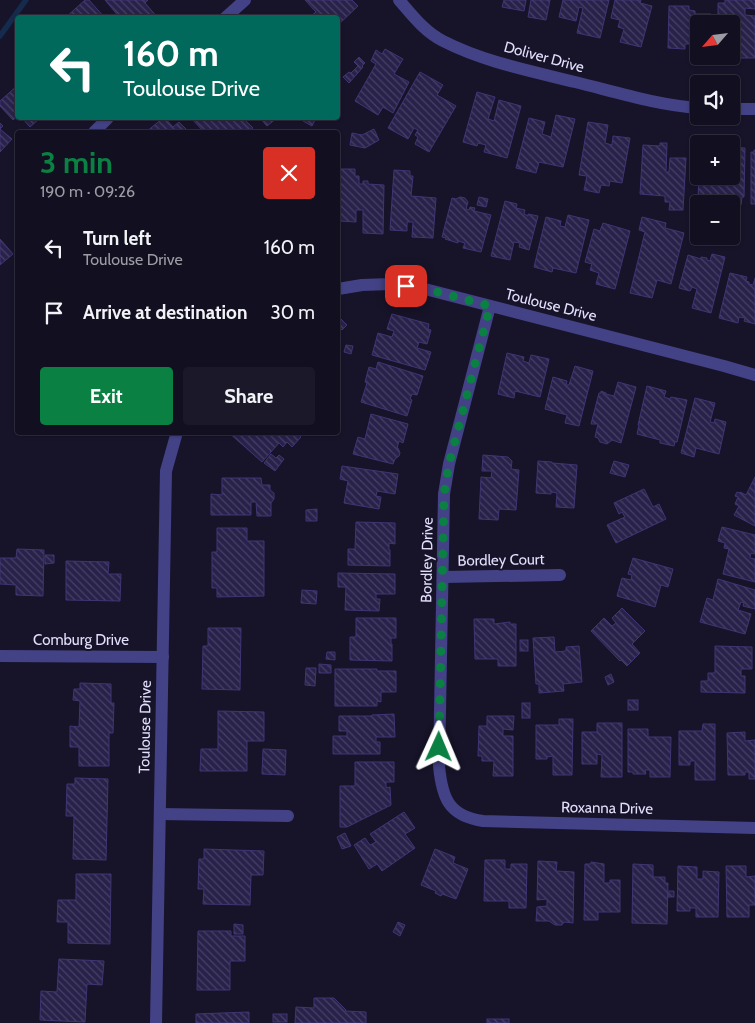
<!DOCTYPE html>
<meta charset="utf-8">
<style>
:root{--surface:#110f20;--page:#1a1829;--text:#f1f3f6;--muted:#9c9ca5;--line:#302f3e;--accent:#0b8043}
body{margin:0;font-family:Cabin,sans-serif;background:var(--page);color:var(--text);height:100vh;display:flex;flex-direction:column;font-size:19px;white-space:nowrap}
*{box-sizing:border-box;margin:0}
p{font-size:16px;color:var(--muted)}
.icon{flex:none;width:28px;height:28px;fill:none;stroke:currentColor;stroke-width:2;stroke-linecap:round;stroke-linejoin:round}
.map{position:relative;flex:1;overflow:hidden}
.sheet{position:absolute;left:15px;top:130px;width:325px;height:305px;display:flex;flex-direction:column;background:var(--surface);border-radius:5px;box-shadow:0 1px 4px #0004,0 0 0 1px var(--line)}
.sheet>*{flex:none}
.guide{position:absolute;left:15px;top:15px;width:325px;height:105px;border-radius:5px;box-shadow:0 1px 4px #0004,0 0 0 1px var(--line);background:#00695c;color:#fff;overflow:hidden}
.needle{width:32px;rotate:242deg}
.controls{position:absolute;left:690px;top:15px;display:grid;gap:10px}
.controls a{display:grid;place-items:center;width:50px;height:50px;border-radius:5px;background:var(--surface);box-shadow:0 1px 4px #0004,0 0 0 1px var(--line);font-size:25px}
.pin{position:absolute;display:grid;place-items:center;width:42px;height:42px;color:#fff;margin:-21px;border-radius:10px;box-shadow:0 2px 8px #0006}
.me{position:absolute;width:55px;margin:-28px;rotate:1deg;stroke-linejoin:round;filter:drop-shadow(0 0 4px #0008)}
.turn{display:flex;align-items:center;gap:18px;height:105px;padding:0 25px;font-size:22px}
.turn .icon{width:65px;height:65px;stroke-width:2.5}
.turn b{display:block;font-size:35px;line-height:42px}
.round{display:grid;place-items:center;flex:none;width:52px;height:52px;border-radius:5px;background:var(--page)}
.summary{display:flex;align-items:center;justify-content:space-between;height:85px;padding:0 25px}
h1{font-size:30px;font-weight:800;line-height:38px;color:var(--accent)}
.button{display:flex;gap:10px;margin-top:auto;padding:10px 25px}
.button a{flex:1;height:58px;border-radius:5px;background:var(--accent);color:#fff;font-size:20px;font-weight:800;line-height:58px;text-align:center}
.button a+a{background:var(--page);color:var(--text)}
ul{padding:0;list-style:none}
li{display:flex;align-items:center;gap:15px;height:65px;padding:0 25px}
li div{flex:1}
li b{display:block;font-size:19px}
li em{font-style:normal}
.map>svg:first-child{display:block}
.lines{fill:none;stroke-linecap:round;stroke-linejoin:round}
.stream{stroke:#142b4e;stroke-width:5.5}
.building{fill:url(#building-back-hatch);stroke:#403574}
.minor{stroke:#434286;stroke-width:12}
.route{stroke:#0b8043;stroke-width:9;stroke-dasharray:0 16.2}
.labels{text-anchor:middle;dominant-baseline:central;stroke-width:4;stroke-linejoin:round;paint-order:stroke}
.street-label{font-size:15px;fill:#e2dffd;stroke:#17142a}
</style>
<div class="map">
<svg width="755" height="1023" viewBox="0 0 755 1023">
<defs>
<pattern id="building-back-hatch" width="6" height="6" patternUnits="userSpaceOnUse" patternTransform="scale(1.25)"><rect width="6" height="6" fill="#28214a"/><path d="M-1 5l2 2M0 0l6 6M5-1l2 2" fill="none" stroke="#474165"/></pattern>
</defs>
<rect width="100%" height="100%" fill="#17142a"/>
<g class="lines">
<path class="stream" d="M 0,36 L 26,0"/>
</g>
<g class="building">
<path d="M 85,0 L 89,0 L 105,18 L 65,18 Z"/>
<path d="M 105,0 L 148,0 L 145,3 L 158,18 L 120,18 Z"/>
<path d="M 305,0 L 352,0 L 358,6 L 338,25 L 338,18 L 313,18 L 311,16 L 316,12 Z"/>
<path d="M 504,0 L 526,0 L 524,11 L 502,7 Z"/>
<path d="M 531,0 L 550,0 L 546,20 L 528,17 Z"/>
<path d="M 563,0 L 609,0 L 600,38 L 577,33 L 583,8 L 579,7 L 576,21 L 559,17 Z"/>
<path d="M 615,0 L 641,0 L 640,3 L 652,6 L 641,47 L 620,42 L 624,29 L 618,27 L 620,20 L 611,18 Z"/>
<path d="M 725,0 L 755,0 L 755,9 L 745,8 L 745,15 L 755,16 L 755,58 L 735,58 L 735,45 L 731,45 L 731,24 L 718,24 L 718,3 L 725,3 Z"/>
<path d="M 669,6 L 689,6 L 689,10 L 695,11 L 695,14 L 711,14 L 711,24 L 699,24 L 699,55 L 690,55 L 690,44 L 685,44 L 685,49 L 668,48 Z"/>
<path d="M 385,49 L 403,59 L 394,74 L 409,82 L 393,113 L 383,107 L 378,115 L 355,101 L 376,64 L 371,61 L 376,50 L 382,54 Z"/>
<path d="M 359,57 L 365,63 L 362,66 L 363,67 L 349,83 L 343,77 L 349,72 L 351,73 L 358,66 L 354,62 Z"/>
<path d="M 420,72 L 443,85 L 437,95 L 456,106 L 429,152 L 415,144 L 418,137 L 415,135 L 418,130 L 414,128 L 408,139 L 388,128 Z"/>
<path d="M 18,85 L 18,116 L 13,120 L 0,106 L 0,101 Z"/>
<path d="M 477,92 L 495,97 L 488,119 L 494,121 L 499,100 L 521,106 L 507,158 L 484,152 L 486,145 L 478,143 L 477,146 L 463,142 Z"/>
<path d="M 556,115 L 575,119 L 563,167 L 539,162 L 536,173 L 516,168 L 529,118 L 545,122 L 542,134 L 551,137 Z"/>
<path d="M 22,118 L 40,118 L 30,127 Z"/>
<path d="M 163,118 L 165,118 L 173,127 L 179,122 L 189,132 L 146,132 Z"/>
<path d="M 191,118 L 243,118 L 253,128 L 248,132 L 204,132 Z"/>
<path d="M 260,118 L 277,118 L 267,126 Z"/>
<path d="M 305,118 L 316,118 L 312,126 L 303,121 Z"/>
<path d="M 588,122 L 608,125 L 605,143 L 612,145 L 613,136 L 630,138 L 622,183 L 610,181 L 609,186 L 601,185 L 599,193 L 584,190 L 587,176 L 579,175 Z"/>
<path d="M 0,123 L 3,126 L 0,129 L 12,139 L 0,152 Z"/>
<path d="M 374,129 L 379,140 L 365,148 L 350,145 L 352,133 L 362,135 Z"/>
<path d="M 660,143 L 667,143 L 666,172 L 669,172 L 670,158 L 686,158 L 683,210 L 669,210 L 670,202 L 665,202 L 665,196 L 640,194 L 643,145 L 660,146 Z"/>
<path d="M 731,147 L 745,148 L 744,197 L 742,197 L 741,205 L 731,205 L 731,204 L 709,204 L 709,199 L 698,199 L 699,176 L 731,176 Z"/>
<path d="M 754,150 L 755,150 L 755,204 L 751,204 L 751,152 L 754,152 Z"/>
<path d="M 340,169 L 355,169 L 355,176 L 359,176 L 359,184 L 363,184 L 363,181 L 368,181 L 368,184 L 384,185 L 383,234 L 363,233 L 363,210 L 356,210 L 356,222 L 339,221 Z"/>
<path d="M 394,170 L 410,171 L 410,176 L 413,176 L 411,196 L 436,198 L 433,238 L 412,237 L 413,222 L 407,222 L 407,231 L 390,230 Z"/>
<path d="M 460,197 L 465,198 L 468,202 L 466,209 L 469,210 L 470,207 L 475,208 L 474,211 L 491,215 L 481,252 L 463,248 L 465,243 L 458,241 L 458,243 L 445,239 L 446,238 L 442,237 L 452,198 L 456,199 Z"/>
<path d="M 479,197 L 488,199 L 486,207 L 477,205 Z"/>
<path d="M 505,201 L 517,204 L 516,208 L 525,210 L 524,214 L 528,216 L 528,214 L 538,216 L 529,250 L 519,247 L 520,243 L 514,242 L 510,260 L 491,256 Z"/>
<path d="M 568,215 L 589,220 L 576,273 L 553,268 L 552,272 L 534,267 L 546,217 L 561,221 L 560,226 L 565,227 Z"/>
<path d="M 642,217 L 666,223 L 665,228 L 684,233 L 671,284 L 657,280 L 652,298 L 630,293 L 645,232 L 639,230 Z"/>
<path d="M 603,223 L 630,231 L 615,289 L 596,284 L 599,273 L 590,270 L 592,264 L 585,262 L 594,229 L 600,231 Z"/>
<path d="M 0,239 L 13,254 L 0,265 Z"/>
<path d="M 712,254 L 725,257 L 711,313 L 692,308 L 697,289 L 692,287 L 690,291 L 679,288 L 688,255 L 701,259 L 701,257 L 707,258 L 707,260 L 710,261 Z"/>
<path d="M 730,273 L 747,277 L 746,281 L 749,282 L 749,284 L 753,285 L 755,278 L 755,324 L 744,321 L 745,318 L 739,317 L 738,323 L 719,318 Z"/>
<path d="M 392,314 L 429,324 L 428,329 L 431,330 L 427,344 L 419,342 L 417,348 L 431,352 L 425,370 L 372,355 L 378,333 L 392,337 L 394,331 L 387,329 Z"/>
<path d="M 340,318 L 347,325 L 342,330 L 338,326 L 338,321 Z"/>
<path d="M 346,345 L 353,346 L 351,354 L 344,352 Z"/>
<path d="M 507,353 L 524,357 L 523,361 L 529,363 L 531,355 L 549,359 L 540,397 L 515,391 L 514,398 L 498,394 Z"/>
<path d="M 378,362 L 423,376 L 417,395 L 412,394 L 410,399 L 412,400 L 407,416 L 361,402 L 367,383 L 365,382 L 369,367 L 376,369 Z"/>
<path d="M 575,366 L 593,371 L 579,426 L 565,423 L 567,415 L 545,409 L 553,377 L 567,381 L 566,385 L 569,385 Z"/>
<path d="M 618,382 L 636,387 L 621,443 L 612,440 L 607,444 L 600,442 L 598,438 L 595,437 L 598,424 L 591,424 L 599,393 L 601,393 L 601,391 L 606,393 L 606,394 L 614,396 Z"/>
<path d="M 647,386 L 666,391 L 664,397 L 670,399 L 671,397 L 687,400 L 677,442 L 675,442 L 674,446 L 660,443 L 660,440 L 637,434 L 639,425 L 638,425 Z"/>
<path d="M 695,398 L 715,403 L 710,422 L 714,423 L 715,419 L 726,422 L 719,454 L 696,448 L 694,457 L 681,453 Z"/>
<path d="M 371,414 L 408,424 L 403,443 L 399,441 L 397,448 L 398,448 L 400,453 L 399,456 L 395,459 L 393,464 L 353,454 L 358,437 L 365,439 Z"/>
<path d="M 228,432 L 296,432 L 301,437 L 292,447 L 287,442 L 283,447 L 279,443 L 262,462 Z"/>
<path d="M 271,454 L 276,458 L 279,455 L 284,459 L 275,471 L 264,463 Z"/>
<path d="M 483,455 L 508,457 L 512,461 L 511,469 L 519,470 L 516,510 L 499,509 L 498,520 L 479,519 L 481,477 L 491,478 L 492,471 L 482,471 Z"/>
<path d="M 538,461 L 552,462 L 552,463 L 577,465 L 574,508 L 556,507 L 557,493 L 551,492 L 551,494 L 536,493 Z"/>
<path d="M 614,461 L 629,465 L 625,477 L 610,473 Z"/>
<path d="M 342,466 L 398,474 L 395,494 L 377,491 L 376,496 L 381,497 L 379,509 L 344,503 L 348,481 L 340,479 Z"/>
<path d="M 755,477 L 755,526 L 734,515 L 739,506 L 735,504 L 738,497 L 735,496 L 737,492 L 740,493 L 740,492 L 746,495 Z"/>
<path d="M 222,478 L 261,478 L 262,485 L 270,485 L 270,490 L 274,493 L 274,499 L 271,503 L 271,516 L 257,516 L 256,502 L 251,502 L 251,515 L 211,515 L 211,494 L 222,495 Z"/>
<path d="M 644,489 L 653,507 L 659,504 L 666,519 L 616,543 L 607,525 L 625,517 L 622,512 L 619,514 L 614,503 Z"/>
<path d="M 317,509 L 317,521 L 306,521 L 306,510 Z"/>
<path d="M 356,522 L 395,523 L 395,544 L 389,543 L 389,550 L 390,550 L 390,566 L 348,565 L 348,549 L 355,549 Z"/>
<path d="M 722,527 L 755,535 L 755,554 L 751,553 L 750,558 L 755,559 L 755,582 L 723,574 L 729,549 L 724,548 L 725,543 L 718,541 Z"/>
<path d="M 217,528 L 247,528 L 247,541 L 264,541 L 264,596 L 217,597 L 217,588 L 212,588 L 212,552 L 217,552 Z"/>
<path d="M 17,549 L 44,550 L 43,596 L 16,595 L 16,585 L 0,584 L 0,558 L 16,558 Z"/>
<path d="M 45,555 L 54,555 L 54,563 L 45,564 Z"/>
<path d="M 633,558 L 673,569 L 668,587 L 661,585 L 655,607 L 617,596 L 622,578 L 631,580 L 632,575 L 628,574 Z"/>
<path d="M 66,561 L 109,562 L 108,574 L 121,574 L 120,601 L 66,600 Z"/>
<path d="M 338,573 L 395,574 L 395,594 L 376,594 L 376,599 L 380,599 L 379,611 L 345,610 L 346,587 L 338,587 Z"/>
<path d="M 718,579 L 755,590 L 755,609 L 743,606 L 744,603 L 741,602 L 738,610 L 751,614 L 745,634 L 700,622 L 707,598 L 713,600 Z"/>
<path d="M 302,590 L 317,591 L 316,604 L 301,603 Z"/>
<path d="M 622,608 L 645,631 L 632,644 L 640,653 L 627,666 L 621,660 L 620,661 L 591,631 L 604,618 L 612,626 L 616,623 L 612,618 Z"/>
<path d="M 356,618 L 396,618 L 396,638 L 391,638 L 391,644 L 392,644 L 392,661 L 350,660 L 350,637 L 356,637 Z"/>
<path d="M 474,619 L 494,619 L 494,624 L 510,622 L 510,624 L 516,624 L 516,666 L 498,666 L 498,659 L 475,659 Z"/>
<path d="M 208,628 L 241,628 L 240,690 L 202,689 L 203,646 L 208,646 Z"/>
<path d="M 554,637 L 555,652 L 566,651 L 566,647 L 579,646 L 582,682 L 563,684 L 564,691 L 539,693 L 539,684 L 536,684 L 533,638 Z"/>
<rect x="520" y="640" width="8" height="11"/>
<path d="M 715,646 L 752,647 L 752,669 L 741,669 L 741,676 L 745,676 L 745,693 L 701,692 L 701,681 L 708,681 L 708,673 L 715,673 Z"/>
<path d="M 327,652 L 335,652 L 335,660 L 326,659 Z"/>
<path d="M 319,664 L 331,665 L 331,673 L 319,673 Z"/>
<path d="M 306,668 L 316,668 L 315,686 L 305,685 Z"/>
<path d="M 335,669 L 377,669 L 377,671 L 396,671 L 396,692 L 381,692 L 381,702 L 377,701 L 377,706 L 335,706 Z"/>
<path d="M 611,674 L 614,682 L 608,685 L 605,677 Z"/>
<path d="M 80,683 L 111,684 L 111,703 L 114,703 L 113,733 L 109,733 L 109,766 L 79,766 L 79,747 L 70,747 L 70,726 L 79,727 L 80,701 L 73,700 L 74,689 L 80,689 Z"/>
<rect x="628" y="700" width="10" height="10"/>
<rect x="522" y="703" width="8" height="15"/>
<path d="M 218,711 L 264,712 L 264,741 L 247,741 L 247,771 L 200,771 L 201,749 L 218,749 Z"/>
<path d="M 394,714 L 395,737 L 376,737 L 376,742 L 380,742 L 380,754 L 333,754 L 333,736 L 347,736 L 347,731 L 339,731 L 339,716 L 371,716 L 372,715 Z"/>
<path d="M 487,716 L 514,716 L 513,730 L 503,729 L 503,736 L 513,736 L 513,776 L 493,776 L 494,761 L 482,761 L 482,756 L 478,756 L 479,726 L 487,726 Z"/>
<path d="M 559,719 L 573,719 L 572,775 L 553,775 L 553,756 L 547,757 L 547,759 L 536,759 L 536,725 L 559,725 Z"/>
<path d="M 597,723 L 622,723 L 622,777 L 601,777 L 602,755 L 597,754 L 597,764 L 582,764 L 582,732 L 597,732 Z"/>
<path d="M 703,724 L 715,724 L 715,780 L 695,780 L 695,761 L 690,761 L 690,765 L 679,765 L 679,731 L 702,731 Z"/>
<path d="M 628,729 L 648,729 L 648,737 L 671,737 L 670,777 L 650,777 L 650,770 L 645,770 L 646,774 L 633,774 L 633,772 L 628,772 Z"/>
<path d="M 745,732 L 745,741 L 755,740 L 755,779 L 749,779 L 749,772 L 745,772 L 745,775 L 728,775 L 727,733 Z"/>
<path d="M 263,749 L 286,750 L 285,775 L 262,774 Z"/>
<path d="M 355,762 L 394,762 L 394,782 L 386,782 L 386,788 L 390,787 L 391,805 L 347,827 L 340,827 L 340,786 L 355,786 Z"/>
<path d="M 75,778 L 108,779 L 106,860 L 73,859 L 74,816 L 66,816 L 67,784 L 75,784 Z"/>
<path d="M 404,812 L 415,828 L 405,834 L 415,848 L 382,871 L 377,864 L 369,869 L 354,845 L 365,838 L 370,845 L 376,842 L 370,834 Z"/>
<path d="M 345,833 L 351,846 L 342,849 L 337,837 Z"/>
<path d="M 204,849 L 264,851 L 263,875 L 251,875 L 250,905 L 203,904 L 204,889 L 198,889 L 199,859 L 204,859 Z"/>
<path d="M 435,849 L 455,857 L 453,863 L 468,869 L 456,899 L 442,894 L 441,896 L 435,893 L 436,891 L 421,885 Z"/>
<path d="M 485,860 L 505,860 L 505,869 L 511,869 L 511,864 L 527,864 L 526,908 L 509,908 L 509,901 L 484,901 Z"/>
<path d="M 538,861 L 557,862 L 556,871 L 574,872 L 573,923 L 564,922 L 562,925 L 555,925 L 549,921 L 536,921 L 537,907 L 547,906 L 547,899 L 537,900 Z"/>
<path d="M 591,862 L 604,864 L 604,883 L 610,883 L 610,880 L 620,880 L 620,912 L 598,912 L 598,920 L 584,920 L 585,864 L 591,864 Z"/>
<path d="M 633,864 L 653,865 L 653,877 L 665,877 L 665,883 L 668,883 L 667,924 L 632,923 Z"/>
<path d="M 678,866 L 697,867 L 697,879 L 703,879 L 703,871 L 719,872 L 718,917 L 696,917 L 696,908 L 690,908 L 690,911 L 677,911 Z"/>
<path d="M 726,866 L 746,866 L 746,877 L 755,876 L 755,905 L 749,905 L 749,917 L 727,917 Z"/>
<path d="M 76,874 L 111,874 L 110,944 L 68,943 L 68,922 L 57,922 L 58,900 L 76,900 Z"/>
<path d="M 669,891 L 674,891 L 674,897 L 668,897 Z"/>
<path d="M 398,922 L 405,925 L 400,936 L 393,932 Z"/>
<path d="M 234,924 L 243,925 L 243,934 L 234,934 Z"/>
<path d="M 198,931 L 231,931 L 231,936 L 245,936 L 245,961 L 230,961 L 230,990 L 197,990 Z"/>
<path d="M 59,959 L 104,961 L 102,985 L 87,984 L 85,1022 L 40,1020 L 41,991 L 57,992 Z"/>
<path d="M 314,998 L 334,998 L 346,1010 L 345,1011 L 366,1012 L 366,1023 L 295,1023 L 296,1007 L 314,1008 Z"/>
<path d="M 249,1012 L 249,1023 L 196,1023 L 196,1014 Z"/>
<rect x="273" y="1014" width="14" height="8"/>
<rect x="487" y="1019" width="22" height="4"/>
</g>
<g class="lines">
<g class="minor">
<path d="M 399,0 C 413,16 424,31 443,41 C 484,62 531,71 575,82 C 616,92 657,105 699,108"/>
<path d="M 225,18 L 245,0"/>
<path d="M 731,109 L 755,109"/>
<path d="M 94,132 L 108,118"/>
<path d="M 338,289 L 362,285 L 391,284 L 421,288 L 724,366 L 755,375"/>
<path d="M 490,306 L 449,464 L 444,494 L 439,766 C 442,797 448,816 483,821 L 755,828"/>
<path d="M 443,577 L 560,575"/>
<path d="M 0,656 L 163,657"/>
<path d="M 160,814 L 288,816"/>
<path d="M 156,1023 L 166,471 L 177,432"/>
</g>
</g>
<g class="lines">
<path class="route" d="M 406,286 L 422,288 L 490,306 L 449,464 L 444,494 L 439,747"/>
</g>
<g class="labels">
<g class="street-label">
<text transform="translate(544 57) rotate(15)">Doliver Drive</text>
<text transform="translate(551 305) rotate(14)">Toulouse Drive</text>
<text transform="translate(427 560) rotate(-89)">Bordley Drive</text>
<text transform="translate(501 560) rotate(-1)">Bordley Court</text>
<text x="81" y="640">Comburg Drive</text>
<text transform="translate(145 727) rotate(-89)">Toulouse Drive</text>
<text transform="translate(607 808) rotate(1)">Roxanna Drive</text>
</g>
</g>
</svg>
<div class="controls">
<a><svg class="needle" viewBox="-14 -14 28 28"><path d="M0-13l5 13h-10z" fill="#e53935"/><path d="M0 13l5-13h-10z" fill="#9c9ca5"/></svg></a>
<a><svg class="icon" aria-label="sound" viewBox="0 0 24 24"><path d="M4 9h4l5-4v14l-5-4H4zM17 9q2 3 0 6"/></svg></a>
<a>+</a>
<a>−</a>
</div>
<div class="pin" style="left:406px;top:286px;background:#d93025"><svg class="icon" aria-label="arrive" viewBox="0 0 24 24"><path d="M6 21V4h12l-3 4 3 4H6"/></svg></div>
<svg class="me" style="left:439px;top:747px" viewBox="-20 -20 40 40"><path d="M0-17L14 15 0 8-14 15z" fill="#0b8043" stroke="#fff" stroke-width="4"/></svg>
<div class="guide">
<div class="turn"><svg class="icon" aria-label="left" viewBox="0 0 24 24"><path d="M17 20v-9H6M10 6l-5 5 5 5"/></svg><div><b>160 m</b>Toulouse Drive</div></div>
</div>
<section class="sheet">
<div class="summary"><div><h1>3 min</h1><p>190 m · 09:26</p></div><a class="round" style="background:#d93025;color:#fff"><svg class="icon" aria-label="close" viewBox="0 0 24 24"><path d="M6 6l12 12M18 6L6 18"/></svg></a></div>
<ul>
<li><svg class="icon" aria-label="left" viewBox="0 0 24 24"><path d="M17 20v-9H6M10 6l-5 5 5 5"/></svg><div><b>Turn left</b><p>Toulouse Drive</p></div><em>160 m</em></li>
<li><svg class="icon" aria-label="arrive" viewBox="0 0 24 24"><path d="M6 21V4h12l-3 4 3 4H6"/></svg><div><b>Arrive at destination</b></div><em>30 m</em></li>
</ul>
<div class="button"><a>Exit</a><a>Share</a></div>
</section>
</div>
